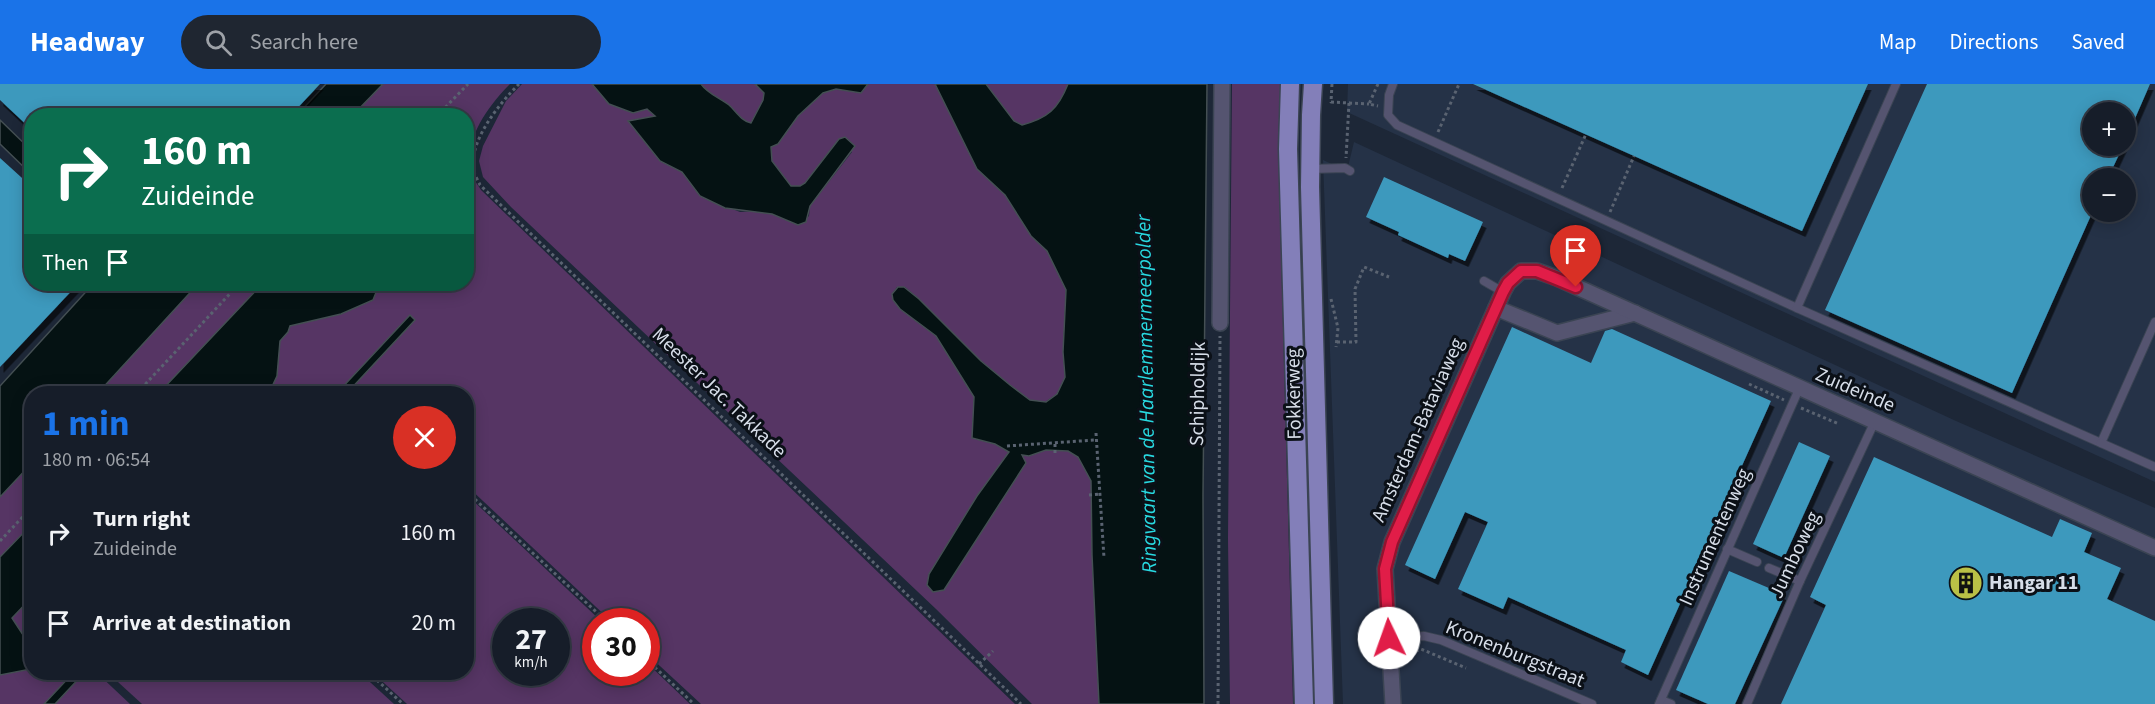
<!DOCTYPE html>
<meta charset="utf-8">
<style>
:root{--surface:#161d29;--page:#1f2631;--text:#f1f3f6;--muted:#9ea2a8;--line:#353b46;--accent:#1a73e8}
body{margin:0;font-family:"Source Sans 3",sans-serif;background:var(--page);color:var(--text);height:100vh;display:flex;flex-direction:column;font-size:22px;white-space:nowrap}
*{box-sizing:border-box;margin:0}
p{font-size:20px;color:var(--muted)}
.icon{flex:none;width:33px;height:33px;fill:none;stroke:currentColor;stroke-width:2;stroke-linecap:round;stroke-linejoin:round}
.map{position:relative;flex:1;overflow:hidden}
.side{position:absolute;left:24px;top:302px;width:450px;height:294px;display:flex;flex-direction:column;background:var(--surface);border-radius:24px;box-shadow:0 3px 15px #0003,0 0 0 2px var(--line)}
.side>*{flex:none}
.hud{position:absolute;left:24px;top:24px;width:450px;height:183px;border-radius:24px;box-shadow:0 3px 15px #0003,0 0 0 2px var(--line);background:#0b6e4f;color:#fff;overflow:hidden}
.buttons{position:absolute;left:2082px;top:18px;display:grid;gap:12px}
.buttons a{display:grid;place-items:center;width:54px;height:54px;border-radius:50%;background:var(--surface);box-shadow:0 3px 15px #0003,0 0 0 2px var(--line);font-size:30px}
.speed{position:absolute;left:492px;top:524px;display:flex;gap:12px;font-size:30px;font-weight:700;text-align:center}
.speed>*{display:grid;place-content:center;width:78px;height:78px;border-radius:50%;background:var(--surface);box-shadow:0 3px 15px #0003,0 0 0 2px var(--line);line-height:1}
.speed small{font-size:15px;font-weight:400}
.speed .limit{border:9px solid #d22;background:#fff;color:#111}
.pin{position:absolute;display:grid;place-items:center;width:51px;height:51px;color:#fff;margin:-62px -26px;border-radius:50% 50% 50% 0;rotate:-45deg;box-shadow:0 0 6px #0007}
.pin .icon{rotate:45deg}
.me{position:absolute;width:66px;margin:-33px;rotate:357deg;stroke-linejoin:round;filter:drop-shadow(0 0 4px #0008)}
.turn{display:flex;align-items:center;gap:21px;height:126px;padding:0 18px;font-size:27px}
.turn .icon{width:78px;height:78px;stroke-width:2.5}
.turn b{display:block;font-size:42px;line-height:51px}
.then{display:flex;align-items:center;height:57px;padding:0 18px;background:#0003;gap:12px;font-size:22px}
.round{display:grid;place-items:center;flex:none;width:63px;height:63px;border-radius:32px;background:var(--page)}
.overview{display:flex;align-items:center;justify-content:space-between;height:102px;padding:0 18px}
h1{font-size:36px;font-weight:700;line-height:45px;color:var(--accent)}
ul{padding:0;list-style:none}
li{display:flex;align-items:center;gap:18px;height:90px;padding:0 18px}
li div{flex:1}
li b{display:block;font-size:22px}
li em{font-style:normal}
header{display:flex;align-items:center;gap:36px;box-sizing:border-box;height:84px;padding:0 30px;background:var(--accent);color:#fff}
header strong{font-size:28px}
nav{display:flex;gap:33px;margin-inline-start:auto;font-size:21px}
.search{width:420px;height:54px;background:var(--page);display:flex;align-items:center;gap:15px;box-sizing:border-box;padding:0 21px;border-radius:33px;color:var(--muted);font-size:22px}
.map>svg:first-child{display:block}
.built{fill:#253247;fill-rule:evenodd}
.green{fill:#563564;fill-rule:evenodd}
.water{fill:#051213;stroke:#444f53;stroke-width:1.5}
.building{fill:#3e99bd;filter:url(#shadow)}
.lines{fill:none;stroke-linecap:round;stroke-linejoin:round}
.lane-casing{stroke:#3b4453;stroke-width:10}
.street-casing{stroke:#3b4453;stroke-width:18}
.primary-casing{stroke:#3b4453;stroke-width:21}
.path{stroke:#5a6371;stroke-width:3;stroke-dasharray:3 3;stroke-linecap:butt}
.lane{stroke:#555470;stroke-width:8}
.street{stroke:#555470;stroke-width:15}
.primary{stroke:#837fb9;stroke-width:18}
.route-casing{stroke:#92132f;stroke-width:15}
.route{stroke:#e11d48;stroke-width:10}
.labels{text-anchor:middle;dominant-baseline:central;stroke-width:6;stroke-linejoin:round;paint-order:stroke}
.street-label{font-size:20px;fill:#d6dde8;stroke:#0b1017}
.poi-label{font-size:20px;font-weight:bold;fill:#d6dde8;stroke:#0b1017;text-anchor:start}
.water-label{font-size:21px;font-style:italic;fill:#28d9e0;stroke:#0b1017}
</style>
<header>
<strong>Headway</strong>
<div class="search"><svg class="icon" aria-label="search" viewBox="0 0 24 24"><circle cx="10" cy="10" r="6"/><path d="M15 15l6 6"/></svg>Search here</div>
<nav><a>Map</a><a>Directions</a><a>Saved</a></nav>
</header>
<div class="map">
<svg width="2155" height="620" viewBox="0 0 2155 620">
<defs>
<filter id="shadow"><feDropShadow dx="3.5" dy="6" stdDeviation="0" flood-color="#0009"/></filter>
</defs>
<rect width="100%" height="100%" fill="#1d2737"/>
<g class="built">
<path d="M 1348,0 L 2155,0 L 2155,398 L 1347,28 ZM 2092,28 L 2126,28 L 2126,62 L 2092,62 ZM 2092,94 L 2126,94 L 2126,128 L 2092,128 Z"/>
<path d="M 1354,58 L 1956,337 L 2155,424 L 2155,620 L 1343,620 L 1323,76 L 1347,87 Z"/>
</g>
<g class="green">
<path d="M 383,0 L 510,0 C 489,21 462,57 471,89 C 473,95 478,101 481,106 L 1015,620 L 701,620 L 647,570 L 646,537 L 611,537 L 467,402 L 466,309 L 347,309 L 415,236 L 410,231 L 337,309 L 98,309 L 198,200 L 466,200 L 466,32 L 353,31 Z"/>
<path d="M 522,0 L 592,0 L 609,20 L 633,29 L 647,24 L 656,33 L 628,37 L 660,77 L 682,88 L 700,112 L 740,128 L 758,127 L 773,130 L 798,141 L 809,132 L 810,122 L 852,68 L 839,55 L 805,99 L 800,102 L 791,102 C 782,91 767,78 771,63 C 786,47 815,5 837,5 C 845,5 853,8 861,9 L 868,0 L 935,0 L 977,85 L 1005,111 L 1031,152 L 1047,167 L 1066,206 L 1063,268 L 1065,293 L 1057,310 L 1045,318 L 1030,316 L 1010,301 L 981,277 L 919,215 L 905,203 L 897,203 L 892,210 L 900,225 L 936,252 L 974,313 L 972,354 L 995,360 L 1009,368 L 1029,372 L 1046,366 L 1068,367 L 1078,372 L 1085,383 L 1091,397 L 1093,424 L 1092,471 L 1099,620 L 1032,620 L 936,525 L 511,123 L 483,93 L 479,77 L 483,62 L 506,17 Z"/>
<path d="M 701,0 L 755,0 L 764,8 L 763,16 L 751,39 C 741,37 737,27 729,21 C 720,14 708,10 701,0 Z"/>
<path d="M 986,0 L 1069,0 C 1056,25 1050,34 1022,41 L 1014,37 Z"/>
<path d="M 1232,0 L 1281,0 L 1278,55 L 1293,620 L 1230,620 L 1228,455 Z"/>
<path d="M 31,380 L 32,588 L 74,588 L 44,620 L 0,620 L 0,413 Z"/>
<path d="M 467,411 L 601,537 L 596,537 L 596,588 L 646,588 L 647,579 L 690,620 L 407,620 L 372,588 L 466,588 ZM 506,537 L 556,537 L 556,588 L 506,588 Z"/>
<path d="M 85,588 L 96,588 L 130,620 L 55,620 Z"/>
<path d="M 107,588 L 359,588 L 394,620 L 142,620 Z"/>
</g>
<g class="water">
<path d="M 326,0 L 383,0 L 353,31 L 297,31 Z"/>
<path d="M 592,0 L 701,0 C 708,10 720,14 729,21 C 736,27 741,37 751,39 L 763,16 L 764,9 L 755,0 L 868,0 L 861,9 L 836,5 L 823,9 L 798,32 L 778,60 L 771,63 L 772,77 L 791,102 L 800,102 L 805,99 L 839,55 L 845,53 L 855,62 L 810,122 L 806,138 L 798,141 L 772,130 L 725,124 L 700,112 L 682,88 L 660,77 L 628,37 L 655,32 L 647,25 L 633,29 L 609,20 Z"/>
<path d="M 935,0 L 986,0 L 1014,37 L 1022,41 C 1048,34 1058,25 1068,0 L 1207,0 L 1203,411 L 1204,620 L 1099,620 L 1092,471 L 1091,397 L 1078,373 L 1068,367 L 1046,366 L 1029,372 L 1022,371 L 1026,379 L 944,506 L 933,508 L 927,501 L 929,490 L 977,412 L 1009,368 L 995,360 L 972,354 L 974,313 L 936,252 L 900,225 L 893,216 L 892,210 L 898,203 L 904,203 L 919,215 L 981,277 L 1010,301 L 1030,316 L 1046,318 L 1057,310 L 1065,293 L 1063,268 L 1066,206 L 1047,167 L 1031,152 L 1005,111 L 977,85 Z"/>
<path d="M 0,36 L 31,66 L 31,90 L 0,60 Z"/>
<path d="M 93,200 L 198,200 L 98,309 L 32,309 L 31,380 L 0,413 L 0,302 Z"/>
<path d="M 262,200 L 374,200 L 377,206 L 373,216 L 341,230 L 290,242 L 288,248 L 280,257 L 277,292 L 269,309 L 159,309 Z"/>
<path d="M 410,231 L 415,236 L 347,309 L 337,309 Z"/>
<path d="M 31,441 L 31,514 L 12,534 L 31,563 L 31,585 L 0,591 L 0,473 Z"/>
<path d="M 74,588 L 85,588 L 55,620 L 44,620 Z"/>
</g>
<g class="building">
<path d="M 0,0 L 320,0 L 290,32 L 32,32 L 32,46 L 0,16 Z"/>
<path d="M 1473,0 L 1868,0 L 1802,147 Z"/>
<path d="M 1927,0 L 2150,0 L 2126,55 L 2126,28 L 2092,28 L 2092,62 L 2123,62 L 2108,94 L 2092,94 L 2092,129 L 2012,309 L 1825,226 Z"/>
<path d="M 0,74 L 32,103 L 32,200 L 78,200 L 0,283 Z"/>
<path d="M 1384,93 L 1483,138 L 1465,177 L 1449,170 L 1448,174 L 1398,151 L 1399,148 L 1366,133 Z"/>
<path d="M 1512,243 L 1591,279 L 1605,247 L 1612,245 L 1771,317 L 1648,591 L 1621,578 L 1626,566 L 1508,513 L 1503,525 L 1458,505 L 1488,438 L 1465,428 L 1435,495 L 1405,481 Z"/>
<path d="M 1799,358 L 1830,372 L 1784,474 L 1753,460 Z"/>
<path d="M 1874,373 L 2052,453 L 2060,435 L 2092,449 L 2084,468 L 2121,484 L 2107,515 L 2155,537 L 2155,620 L 1781,620 L 1826,521 L 1810,513 Z"/>
<path d="M 1729,487 L 1785,511 L 1735,620 L 1708,620 L 1676,606 Z"/>
</g>
<g class="lines">
<defs>
<g id="lane">
<path d="M 1393,0 L 1389,11 L 1388,31 L 1397,41 L 1797,224"/>
<path d="M 1896,0 L 1797,224 L 2101,359 L 2155,238"/>
<path d="M 1310,85 L 1345,84 L 1350,87"/>
<path d="M 1484,197 L 1503,208"/>
<path d="M 2101,359 L 2155,383"/>
<path d="M 1727,465 L 1757,478"/>
<path d="M 1769,484 L 1800,497"/>
<path d="M 1389,554 L 1424,552 L 1441,556 L 1592,620"/>
<path d="M 1661,616 L 1671,620"/>
<path d="M 1659,620 L 1799,305"/>
<path d="M 1747,620 L 1800,497 L 1875,337"/>
</g>
<g id="street">
<path d="M 1496,224 L 1557,249 L 1635,229"/>
<path d="M 1220,239 L 1222,0"/>
<path d="M 1393,620 L 1385,485 L 1392,458 L 1503,208 L 1508,199 L 1521,187 L 1537,187 L 1557,194 L 2155,464"/>
</g>
<g id="primary">
<path d="M 1290,0 L 1288,65 L 1304,620"/>
<path d="M 1313,0 L 1311,31 L 1310,103 L 1324,620"/>
</g>
</defs>
<use href="#lane" class="lane-casing"/>
<use href="#street" class="street-casing"/>
<use href="#primary" class="primary-casing"/>
<g class="path">
<path d="M 519,0 C 500,19 471,54 473,83 C 473,89 478,96 480,101 L 1021,620"/>
<path d="M 1332,0 L 1331,18 L 1349,19 L 1346,74"/>
<path d="M 1378,0 L 1369,20 L 1378,22"/>
<path d="M 1349,19 L 1369,20"/>
<path d="M 437,32 L 468,0"/>
<path d="M 1438,48 L 1459,0"/>
<path d="M 1562,104 L 1586,50"/>
<path d="M 1610,128 L 1634,72"/>
<path d="M 1331,215 L 1338,244 L 1336,263"/>
<path d="M 1337,258 L 1356,258 L 1355,205 L 1364,183 L 1389,193"/>
<path d="M 1749,300 L 1784,316"/>
<path d="M 137,309 L 239,200"/>
<path d="M 1801,324 L 1839,340"/>
<path d="M 1096,349 L 1104,474"/>
<path d="M 1055,360 L 1055,370"/>
<path d="M 1007,362 L 1095,356"/>
<path d="M 466,407 L 606,537"/>
<path d="M 1089,411 L 1100,410"/>
<path d="M 0,457 L 32,423"/>
<path d="M 1406,574 L 1410,570 L 1421,565 L 1466,584"/>
<path d="M 646,575 L 694,620"/>
<path d="M 979,580 L 993,567"/>
<path d="M 368,588 L 403,620"/>
<path d="M 1218,620 L 1220,252"/>
</g>
<use href="#lane" class="lane"/>
<use href="#street" class="street"/>
<use href="#primary" class="primary"/>
</g>
<g class="lines">
<defs>
<path id="route" d="M 1389,554 L 1385,485 L 1392,458 L 1503,208 L 1508,199 L 1521,187 L 1537,187 L 1576,203"/>
</defs>
<use href="#route" class="route-casing"/>
<use href="#route" class="route"/>
</g>
<defs>
<symbol id="building-disc" viewBox="-11 -11 22 22"><circle r="9.5" fill="#bac046" stroke="#0b1017"/><path d="M-4-6H4V6H1V3H-1V6H-4ZM-2.5-4.3h1.7v1.8h-1.7ZM.8-4.3h1.7v1.8H.8ZM-2.5-1h1.7V.8h-1.7ZM.8-1h1.7V.8H.8Z" fill="#111"/></symbol>
</defs>
<g fill-rule="evenodd">
<use href="#building-disc" x="1947" y="480" width="38" height="38"/>
</g>
<g class="labels">
<g class="street-label">
<text transform="translate(1855 306) rotate(23)">Zuideinde</text>
<text transform="translate(719 309) rotate(44)">Meester Jac. Takkade</text>
<text transform="translate(1198 310) rotate(-89)">Schipholdijk</text>
<text transform="translate(1294 310) rotate(-91)">Fokkerweg</text>
<text transform="translate(1418 346) rotate(-66)">Amsterdam-Bataviaweg</text>
<text transform="translate(1715 453) rotate(-66)">Instrumentenweg</text>
<text transform="translate(1795 471) rotate(-65)">Jumboweg</text>
<text transform="translate(1515 570) rotate(22)">Kronenburgstraat</text>
</g>
<g class="poi-label">
<text x="1989" y="499">Hangar 11</text>
</g>
<g class="water-label">
<text transform="translate(1146 310) rotate(-91)">Ringvaart van de Haarlemmermeerpolder</text>
</g>
</g>
</svg>
<div class="buttons">
<a>+</a>
<a>−</a>
</div>
<div class="speed"><div>27<small>km/h</small></div><div class="limit">30</div></div>
<div class="pin" style="left:1576px;top:203px;background:#d93025"><svg class="icon" aria-label="arrive" viewBox="0 0 24 24"><path d="M6 21V4h12l-3 4 3 4H6"/></svg></div>
<svg class="me" style="left:1389px;top:554px" viewBox="-20 -20 40 40"><circle r="19" fill="#fff"/><path d="M0-13L10 11 0 6-10 11z" fill="#e11d48"/></svg>
<div class="hud">
<div class="turn"><svg class="icon" aria-label="right" viewBox="0 0 24 24"><path d="M7 20v-9h11M14 6l5 5-5 5"/></svg><div><b>160 m</b>Zuideinde</div></div>
<div class="then">Then<svg class="icon" aria-label="arrive" viewBox="0 0 24 24"><path d="M6 21V4h12l-3 4 3 4H6"/></svg></div>
</div>
<section class="side">
<div class="overview"><div><h1>1 min</h1><p>180 m · 06:54</p></div><a class="round" style="background:#d93025;color:#fff"><svg class="icon" aria-label="close" viewBox="0 0 24 24"><path d="M6 6l12 12M18 6L6 18"/></svg></a></div>
<ul>
<li><svg class="icon" aria-label="right" viewBox="0 0 24 24"><path d="M7 20v-9h11M14 6l5 5-5 5"/></svg><div><b>Turn right</b><p>Zuideinde</p></div><em>160 m</em></li>
<li><svg class="icon" aria-label="arrive" viewBox="0 0 24 24"><path d="M6 21V4h12l-3 4 3 4H6"/></svg><div><b>Arrive at destination</b></div><em>20 m</em></li>
</ul>
</section>
</div>
